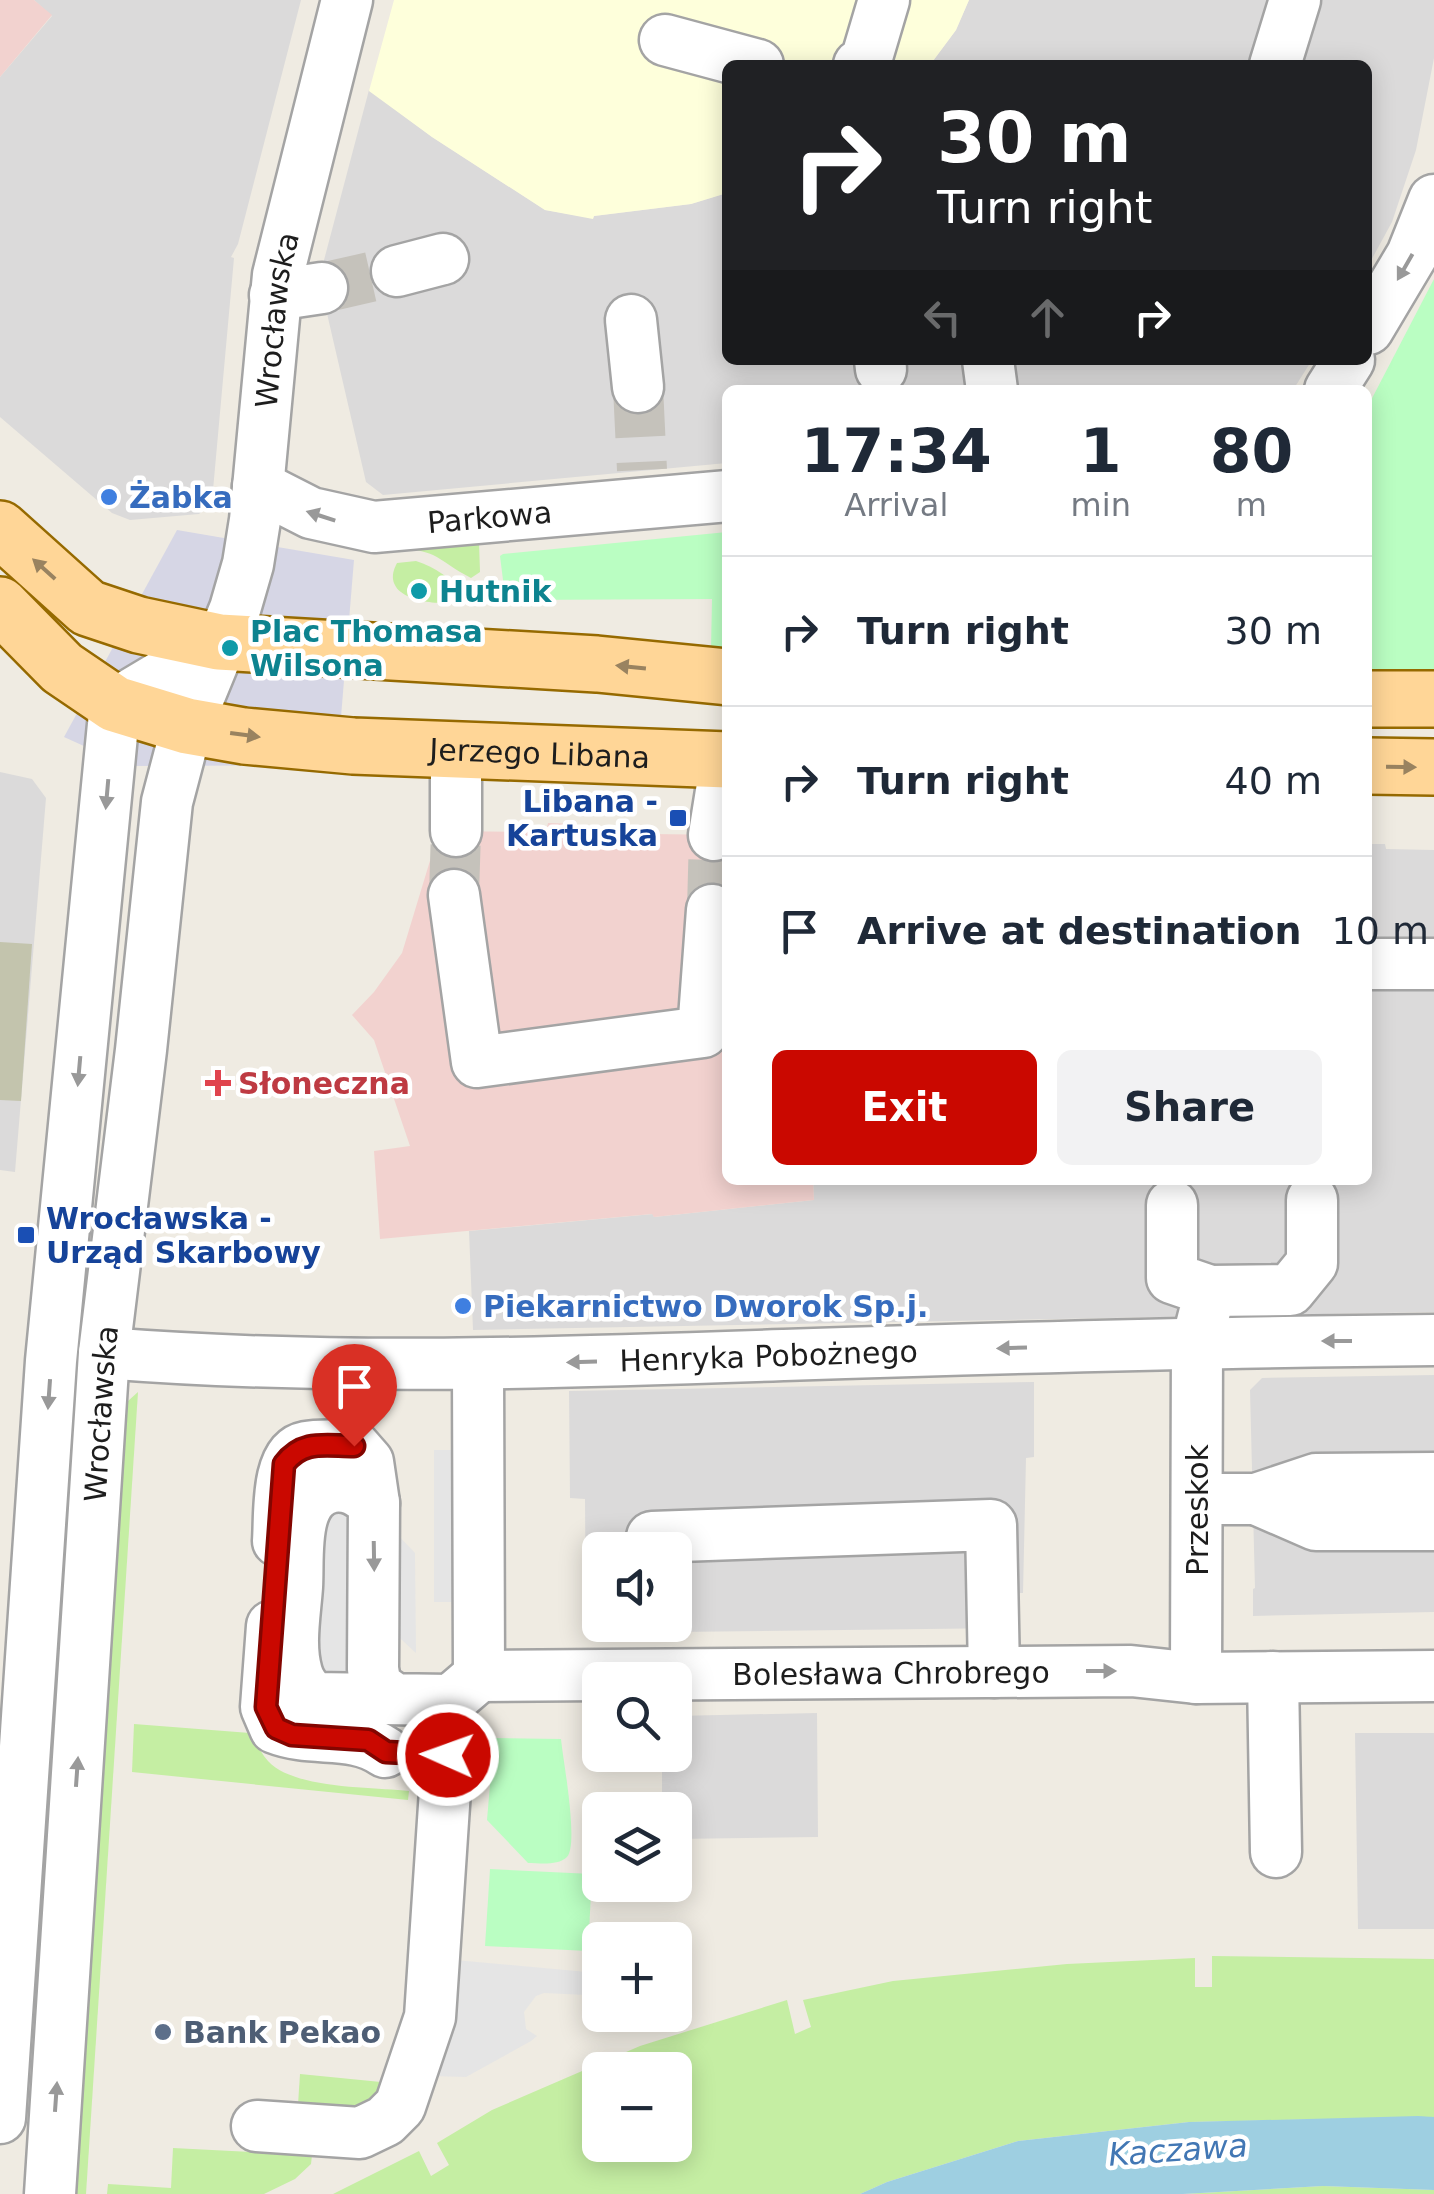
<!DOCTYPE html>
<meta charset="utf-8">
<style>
:root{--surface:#fff;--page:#f2f2f3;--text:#1f2937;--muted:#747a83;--line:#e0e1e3;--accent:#ca0800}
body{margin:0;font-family:"DejaVu Sans",sans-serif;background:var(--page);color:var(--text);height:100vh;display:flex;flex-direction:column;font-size:38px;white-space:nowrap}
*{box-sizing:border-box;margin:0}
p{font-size:32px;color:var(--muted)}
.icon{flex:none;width:55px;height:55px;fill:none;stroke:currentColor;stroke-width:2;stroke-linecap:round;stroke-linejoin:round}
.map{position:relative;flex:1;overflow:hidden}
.details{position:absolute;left:722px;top:385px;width:650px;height:800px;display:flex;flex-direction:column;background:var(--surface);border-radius:15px;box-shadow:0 5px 25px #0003}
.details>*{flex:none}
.guide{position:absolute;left:722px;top:60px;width:650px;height:305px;border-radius:15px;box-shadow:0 5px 25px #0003;background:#202124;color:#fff;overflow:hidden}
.controls{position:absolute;left:582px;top:1532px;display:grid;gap:20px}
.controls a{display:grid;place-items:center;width:110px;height:110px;border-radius:15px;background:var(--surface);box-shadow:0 5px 25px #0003;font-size:50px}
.pin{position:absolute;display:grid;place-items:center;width:85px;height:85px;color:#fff;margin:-102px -42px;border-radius:50% 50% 50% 0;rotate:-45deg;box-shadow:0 0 10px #0007}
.pin .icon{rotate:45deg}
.me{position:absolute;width:110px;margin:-55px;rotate:272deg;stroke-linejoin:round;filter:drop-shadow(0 0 8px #0008)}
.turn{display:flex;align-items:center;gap:35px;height:210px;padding:0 50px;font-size:45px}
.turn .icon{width:130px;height:130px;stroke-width:2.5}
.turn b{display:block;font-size:70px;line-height:85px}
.lanes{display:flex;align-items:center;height:95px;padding:0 50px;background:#0003;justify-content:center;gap:50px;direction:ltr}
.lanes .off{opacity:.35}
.eta{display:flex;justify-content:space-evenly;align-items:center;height:170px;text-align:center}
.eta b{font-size:60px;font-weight:800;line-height:70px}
.button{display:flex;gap:20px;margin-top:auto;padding:20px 50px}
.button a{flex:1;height:115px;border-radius:15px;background:var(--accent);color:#fff;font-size:40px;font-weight:800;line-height:115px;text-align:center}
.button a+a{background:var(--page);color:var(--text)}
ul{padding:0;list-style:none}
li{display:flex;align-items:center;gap:30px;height:150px;padding:0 50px;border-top:2px solid var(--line)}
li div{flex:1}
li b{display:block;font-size:38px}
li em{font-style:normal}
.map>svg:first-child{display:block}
.residential{fill:#dbdada;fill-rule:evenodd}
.commercial{fill:#f2d2cf}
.education{fill:#feffdb}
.construction{fill:#c3c4ad}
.grass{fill:#c5eea3;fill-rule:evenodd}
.park{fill:#bafec2}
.parking{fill:#e5e5e5}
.plaza{fill:#d6d6e5}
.water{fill:#9ecfe1}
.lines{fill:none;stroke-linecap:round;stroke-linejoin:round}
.minor-tunnel{stroke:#c5c2bb;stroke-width:50;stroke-dasharray:50 25;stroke-linecap:butt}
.minor-casing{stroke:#a4a4a4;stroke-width:55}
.major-casing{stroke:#966a00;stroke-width:60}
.minor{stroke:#fff;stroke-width:50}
.major{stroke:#ffd697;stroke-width:55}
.oneway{fill:#999}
.oneway2{fill:#998360}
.route-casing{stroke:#830500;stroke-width:25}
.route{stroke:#ca0800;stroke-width:18}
.shop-dot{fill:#3f7fe0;stroke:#fff;stroke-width:4}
.culture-dot{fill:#0f9aa8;stroke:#fff;stroke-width:4}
.transit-dot{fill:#1a4fb4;stroke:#fff;stroke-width:4}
.health-dot{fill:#e0444e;stroke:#fff;stroke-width:4}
.service-dot{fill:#5c6f8a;stroke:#fff;stroke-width:4}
.labels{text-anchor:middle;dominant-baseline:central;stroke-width:9;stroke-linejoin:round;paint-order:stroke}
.street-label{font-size:30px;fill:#1d1d1d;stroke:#fff}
.shop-label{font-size:30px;font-weight:bold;fill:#366cbe;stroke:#fff;text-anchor:start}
.culture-label{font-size:30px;font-weight:bold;fill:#0d838f;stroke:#fff;text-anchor:start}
.transit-label{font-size:30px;font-weight:bold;fill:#164399;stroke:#fff;text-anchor:end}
.health-label{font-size:30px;font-weight:bold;fill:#be3a42;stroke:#fff;text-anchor:start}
.service-label{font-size:30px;font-weight:bold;fill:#4e5e75;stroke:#fff;text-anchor:start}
.water-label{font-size:32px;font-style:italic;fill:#4277b4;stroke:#fff}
</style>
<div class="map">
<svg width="1434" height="2194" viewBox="0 0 1434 2194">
<rect width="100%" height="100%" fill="#efebe2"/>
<g class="residential">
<path d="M 34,0 L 301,0 L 238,244 L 231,257 L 234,258 L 212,501 L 199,514 L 130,520 L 112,513 L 0,417 L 0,77 L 52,16 Z"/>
<path d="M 969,0 L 1434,0 L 1434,58 L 1416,150 L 1392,222 L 1368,266 L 1368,65 L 930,65 L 956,30 Z"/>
<path d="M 369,90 L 432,137 L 545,210 L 593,218 L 594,216 L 691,204 L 727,193 L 728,360 L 1312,360 L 1293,390 L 728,390 L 727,463 L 383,495 L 366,482 L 319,279 Z"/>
<path d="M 0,772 L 32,779 L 46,798 L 15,1172 L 0,1170 Z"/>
<path d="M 1368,844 L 1385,844 L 1386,849 L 1434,850 L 1434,1312 L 473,1330 L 469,1231 L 653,1214 L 654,1217 L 814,1200 L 813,1180 L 1368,1180 Z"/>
<path d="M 1434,1375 L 1434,1612 L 1253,1616 L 1253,1589 L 1255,1588 L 1250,1390 L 1262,1378 Z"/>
<path d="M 1034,1382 L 1034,1457 L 1026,1458 L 1023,1593 L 1009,1593 L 1008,1628 L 586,1633 L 585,1499 L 570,1498 L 569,1391 ZM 600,1550 L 675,1550 L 675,1625 L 600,1625 Z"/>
<path d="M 817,1713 L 818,1837 L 675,1839 L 675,1810 L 662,1810 L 662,1755 L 675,1755 L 675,1716 Z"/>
<path d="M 1355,1733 L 1434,1733 L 1434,1929 L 1358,1929 Z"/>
</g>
<g class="commercial">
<path d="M 0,0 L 34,0 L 52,15 L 0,77 Z"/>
<path d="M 548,823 L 577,824 L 577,833 L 727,835 L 728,1180 L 813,1180 L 814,1200 L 654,1217 L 652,1214 L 380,1239 L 374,1151 L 410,1146 L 374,1040 L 352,1015 L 374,992 L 402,953 L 439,831 L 546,832 Z"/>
</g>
<path class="education" d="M 394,0 L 969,0 L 956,30 L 930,65 L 728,65 L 727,193 L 691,204 L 594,216 L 593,219 L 545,210 L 432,137 L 369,91 Z"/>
<path class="construction" d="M 0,942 L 32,944 L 21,1101 L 0,1100 Z"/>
<g class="grass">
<path d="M 479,542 L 480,572 L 471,578 C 435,559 441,551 396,548 Z"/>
<path d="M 416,561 C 435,567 451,579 465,593 L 464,600 C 441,608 376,601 397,563 Z"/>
<path d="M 138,1392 L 86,2194 L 74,2194 L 123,1411 L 128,1401 Z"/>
<path d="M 134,1724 L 250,1733 C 256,1742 261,1753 268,1761 C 293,1789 372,1787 409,1791 L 408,1800 L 132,1772 Z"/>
<path d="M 1212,1956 L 1434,1959 L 1434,2117 L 1189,2122 L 1018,2141 L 887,2182 L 860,2194 L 333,2194 L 419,2151 L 431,2176 L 449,2165 L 437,2143 L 492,2110 L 640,2046 L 787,2000 L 795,2034 L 811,2027 L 803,2000 L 893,1981 L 1067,1964 L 1195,1958 L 1195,1987 L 1212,1987 ZM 600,2070 L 675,2070 L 675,2145 L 600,2145 Z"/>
<path d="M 300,2074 L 391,2083 L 380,2109 L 297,2120 Z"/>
<path d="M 173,2148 L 312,2155 L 311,2164 L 295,2179 L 264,2194 L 107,2194 L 108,2184 L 171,2188 Z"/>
<path d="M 1323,2186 L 1434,2190 L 1434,2194 L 1183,2194 Z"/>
</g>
<g class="park">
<path d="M 1434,279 L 1434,674 L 1368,673 L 1368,406 Z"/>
<path d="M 727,532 L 727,651 L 711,649 L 712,599 L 510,600 L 505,596 L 500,556 L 503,554 Z"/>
<path d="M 494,1738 L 561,1739 C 563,1760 579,1844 567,1857 C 558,1866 539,1863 528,1863 L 487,1820 Z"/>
<path d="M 490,1869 L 592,1874 L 588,1951 L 485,1946 Z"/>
</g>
<g class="parking">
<rect x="434" y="1450" width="27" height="152"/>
<path d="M 355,1503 L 361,1667 L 333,1690 L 305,1662 L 311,1520 Z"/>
<path d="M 389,1526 L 415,1553 L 416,1653 L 389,1628 Z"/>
<path d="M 444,1959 L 587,1972 L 586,1995 L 544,1993 L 536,1996 L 524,2012 L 526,2029 L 537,2036 L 531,2041 L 466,2077 L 429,2076 Z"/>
</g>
<path class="plaza" d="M 177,530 L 354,560 L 337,765 L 128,766 L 64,737 Z"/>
<path class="water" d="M 1418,2116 L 1434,2117 L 1434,2190 L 1323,2186 L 1183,2194 L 860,2194 L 887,2182 L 1018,2141 L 1189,2122 Z"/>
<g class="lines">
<g class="minor-tunnel">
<path d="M 322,288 L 397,271"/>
<path d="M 638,387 L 642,470"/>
<path d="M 454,895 L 456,831"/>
<path d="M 712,910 L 714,835"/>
</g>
<defs>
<g id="minor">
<path d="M 665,40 L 758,65"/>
<path d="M 859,65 L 865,64 L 884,0"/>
<path d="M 1275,65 L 1295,0"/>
<path d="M 397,271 L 443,259"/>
<path d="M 275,295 L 322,288"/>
<path d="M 631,320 L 638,387"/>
<path d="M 1368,329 L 1412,255 L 1434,200"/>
<path d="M 880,360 L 881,369"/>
<path d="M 988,360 L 992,390"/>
<path d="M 1330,390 L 1349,360"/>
<path id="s1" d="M 258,486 L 311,513 L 374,527 L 728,496"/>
<path d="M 456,751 L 456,831"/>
<path d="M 714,835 L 726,760"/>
<path d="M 454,895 L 477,1062 L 703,1032 L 712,910"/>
<path d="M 1368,964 L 1434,964"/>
<path d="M 1172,1205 L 1172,1278 L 1210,1291 L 1197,1342 L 1196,1678"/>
<path d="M 1210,1291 L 1290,1290 L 1312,1263 L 1312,1200"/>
<path id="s2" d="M 104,1353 C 331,1371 557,1363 784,1355 C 1001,1348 1217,1342 1434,1340"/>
<path d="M 478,1366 L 479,1676"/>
<path d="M 1197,1499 L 1256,1499 L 1316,1479 L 1434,1478"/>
<path d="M 1256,1499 L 1316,1525 L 1434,1525"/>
<path d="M 652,1537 L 991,1525 L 994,1672"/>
<path d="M 278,1541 C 280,1516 275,1453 306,1447 C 321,1444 339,1446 354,1446 L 368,1462 L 374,1503"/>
<path d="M 272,1626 L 266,1707 L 275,1728 C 313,1743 352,1729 385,1752"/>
<path id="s3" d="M 479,1676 L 1131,1671 L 1196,1678 L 1434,1676"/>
<path d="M 1273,1677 L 1276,1852"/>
<path d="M 393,1698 L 376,1686 L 373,1669 L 374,1503 C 361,1493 350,1484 332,1487 C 291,1496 299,1554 297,1587 C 295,1615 289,1646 297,1673 C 300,1684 306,1690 314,1698 L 451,1700 L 479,1676"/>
<path d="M 0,2118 L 51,1361 L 115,704 L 219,642"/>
<path d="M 257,2126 L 360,2133 L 385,2121 L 400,2106 L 430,2017 L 451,1700"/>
<path id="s4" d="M 50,2194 L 104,1353 L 141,1050 L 167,802 L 187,726 L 235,609 L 248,564 L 255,520 L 278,275 L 347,0"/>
</g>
<g id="major">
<path d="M 0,529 L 88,608 L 139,625 L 219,642 L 597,664 L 728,677"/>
<path id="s5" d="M 0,605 L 62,668 L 115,704 L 187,726 L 244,736 L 353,746 L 728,760"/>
<path d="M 1368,699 L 1434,699"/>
<path d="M 1368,766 L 1434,767"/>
</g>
</defs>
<use href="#minor" class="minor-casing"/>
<use href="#major" class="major-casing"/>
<use href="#minor" class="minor"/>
<use href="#major" class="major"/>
</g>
<defs><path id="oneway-solid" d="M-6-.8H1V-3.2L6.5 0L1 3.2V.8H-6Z" transform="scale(2.5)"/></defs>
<g class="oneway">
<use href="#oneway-solid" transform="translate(1405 267) rotate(120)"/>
<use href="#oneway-solid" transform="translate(321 516) rotate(-162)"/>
<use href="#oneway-solid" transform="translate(107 794) rotate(95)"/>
<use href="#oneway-solid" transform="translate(79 1071) rotate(95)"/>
<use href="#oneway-solid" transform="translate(1337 1341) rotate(180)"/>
<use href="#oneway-solid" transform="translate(1012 1348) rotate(178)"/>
<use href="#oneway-solid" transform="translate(582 1362) rotate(178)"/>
<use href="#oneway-solid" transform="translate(49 1394) rotate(94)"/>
<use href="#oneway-solid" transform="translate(374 1556) rotate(89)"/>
<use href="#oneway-solid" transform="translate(1101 1671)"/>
<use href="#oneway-solid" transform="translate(77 1772) rotate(-86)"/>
<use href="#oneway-solid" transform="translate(56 2097) rotate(-86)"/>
</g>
<g class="oneway2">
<use href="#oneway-solid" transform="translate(44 569) rotate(-138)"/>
<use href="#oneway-solid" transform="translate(631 667) rotate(-174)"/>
<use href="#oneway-solid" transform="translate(245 735) rotate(8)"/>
<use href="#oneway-solid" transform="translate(1401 767) rotate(1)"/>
</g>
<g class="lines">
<defs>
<path id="route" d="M 354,1446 C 326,1446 303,1439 284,1464 L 266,1707 L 276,1728 L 292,1735 L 368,1740 L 386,1752 L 448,1755"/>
</defs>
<use href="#route" class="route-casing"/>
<use href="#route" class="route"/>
</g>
<g class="shop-dot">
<circle cx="109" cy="497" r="10"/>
<circle cx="463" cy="1306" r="10"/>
</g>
<g class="culture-dot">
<circle cx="419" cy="591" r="10"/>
<circle cx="230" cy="648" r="10"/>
</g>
<g class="transit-dot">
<rect x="668" y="808" width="20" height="20" rx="5"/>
<rect x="16" y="1225" width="20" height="20" rx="5"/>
</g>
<path class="health-dot" d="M213 1068h10v10h10v10h-10v10h-10v-10h-10v-10h10z"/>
<circle class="service-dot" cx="163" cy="2032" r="10"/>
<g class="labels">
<g class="street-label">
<text stroke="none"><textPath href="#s4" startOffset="1895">Wrocławska</textPath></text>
<text stroke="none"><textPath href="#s1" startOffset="240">Parkowa</textPath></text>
<text stroke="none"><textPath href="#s5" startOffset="582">Jerzego Libana</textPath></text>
<text stroke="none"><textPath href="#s2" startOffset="665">Henryka Pobożnego</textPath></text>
<text stroke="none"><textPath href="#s4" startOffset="782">Wrocławska</textPath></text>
<text transform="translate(1197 1510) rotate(-90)">Przeskok</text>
<text stroke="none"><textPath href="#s3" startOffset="412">Bolesława Chrobrego</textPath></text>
</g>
<g class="shop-label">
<text x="129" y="497">Żabka</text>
<text x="483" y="1306">Piekarnictwo Dworok Sp.j.</text>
</g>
<g class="culture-label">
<text x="439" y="591">Hutnik</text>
<text x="250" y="631">Plac Thomasa<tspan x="250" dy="34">Wilsona</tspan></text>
</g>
<g class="transit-label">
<text x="658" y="801">Libana -<tspan x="658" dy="34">Kartuska</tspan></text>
<text x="46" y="1218" text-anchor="start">Wrocławska -<tspan x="46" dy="34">Urząd Skarbowy</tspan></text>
</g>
<g class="health-label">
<text x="238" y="1083">Słoneczna</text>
</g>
<g class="service-label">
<text x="183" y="2032">Bank Pekao</text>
</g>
<g class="water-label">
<text transform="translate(1178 2150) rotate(-4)">Kaczawa</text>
</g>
</g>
</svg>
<div class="controls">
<a><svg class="icon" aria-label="sound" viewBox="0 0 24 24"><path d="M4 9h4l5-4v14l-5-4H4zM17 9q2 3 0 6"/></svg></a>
<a><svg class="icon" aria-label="search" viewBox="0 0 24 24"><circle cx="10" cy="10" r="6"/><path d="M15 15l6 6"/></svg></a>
<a><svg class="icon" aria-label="layers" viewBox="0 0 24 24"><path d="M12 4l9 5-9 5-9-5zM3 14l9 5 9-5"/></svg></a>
<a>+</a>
<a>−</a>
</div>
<div class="pin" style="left:354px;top:1446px;background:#d93025"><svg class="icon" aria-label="arrive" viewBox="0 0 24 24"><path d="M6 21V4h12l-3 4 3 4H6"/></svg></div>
<svg class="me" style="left:448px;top:1755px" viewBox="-20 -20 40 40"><circle r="17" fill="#ca0800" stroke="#fff" stroke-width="3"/><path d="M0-11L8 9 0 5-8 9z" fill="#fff"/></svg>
<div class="guide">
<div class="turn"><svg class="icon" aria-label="right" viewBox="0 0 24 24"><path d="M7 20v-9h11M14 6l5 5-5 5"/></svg><div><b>30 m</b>Turn right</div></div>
<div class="lanes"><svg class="icon off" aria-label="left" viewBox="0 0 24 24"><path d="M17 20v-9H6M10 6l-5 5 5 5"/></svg><svg class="icon off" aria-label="ahead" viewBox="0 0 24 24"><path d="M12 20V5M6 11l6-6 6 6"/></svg><svg class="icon" aria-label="right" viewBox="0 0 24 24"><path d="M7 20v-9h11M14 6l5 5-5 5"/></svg></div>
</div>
<section class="details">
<div class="eta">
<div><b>17:34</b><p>Arrival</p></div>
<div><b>1</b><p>min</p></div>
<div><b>80</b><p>m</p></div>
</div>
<ul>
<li><svg class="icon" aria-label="right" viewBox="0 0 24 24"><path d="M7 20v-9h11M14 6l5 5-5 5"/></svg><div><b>Turn right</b></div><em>30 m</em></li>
<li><svg class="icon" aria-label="right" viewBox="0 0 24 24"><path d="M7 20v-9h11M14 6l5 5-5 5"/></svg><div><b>Turn right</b></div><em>40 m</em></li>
<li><svg class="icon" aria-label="arrive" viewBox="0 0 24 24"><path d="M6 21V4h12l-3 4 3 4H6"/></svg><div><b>Arrive at destination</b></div><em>10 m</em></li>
</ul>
<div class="button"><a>Exit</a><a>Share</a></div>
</section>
</div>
